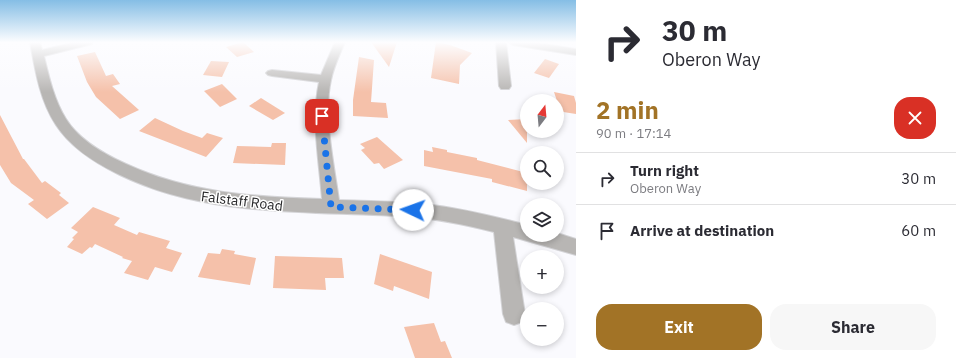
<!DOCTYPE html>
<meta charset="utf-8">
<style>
:root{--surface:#fff;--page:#f7f7f7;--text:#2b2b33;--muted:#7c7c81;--line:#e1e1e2;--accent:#a27326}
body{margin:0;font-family:"IBM Plex Sans",sans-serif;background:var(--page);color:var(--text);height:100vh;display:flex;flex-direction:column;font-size:15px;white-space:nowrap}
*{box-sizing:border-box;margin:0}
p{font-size:13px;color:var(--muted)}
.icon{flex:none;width:22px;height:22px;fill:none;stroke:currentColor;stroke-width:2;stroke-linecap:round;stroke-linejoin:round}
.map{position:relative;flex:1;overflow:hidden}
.drawer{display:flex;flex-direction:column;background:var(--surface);width:380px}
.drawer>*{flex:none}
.hud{background:#fff;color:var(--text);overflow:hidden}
.needle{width:26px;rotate:16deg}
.controls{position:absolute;left:520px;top:94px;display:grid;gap:8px}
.controls a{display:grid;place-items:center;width:44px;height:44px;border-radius:50%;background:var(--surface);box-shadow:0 2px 6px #0003;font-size:20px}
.pin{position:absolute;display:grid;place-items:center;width:34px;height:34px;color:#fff;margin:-17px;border-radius:8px;box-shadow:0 2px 6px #0006}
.me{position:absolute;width:44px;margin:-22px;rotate:273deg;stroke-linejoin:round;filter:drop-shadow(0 0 3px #0008)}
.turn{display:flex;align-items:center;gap:14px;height:84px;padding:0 20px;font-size:18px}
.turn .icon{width:52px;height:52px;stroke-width:2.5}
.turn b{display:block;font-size:28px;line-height:34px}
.round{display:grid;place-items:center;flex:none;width:42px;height:42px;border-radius:16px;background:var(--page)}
.headline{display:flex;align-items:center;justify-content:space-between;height:68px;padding:0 20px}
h1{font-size:24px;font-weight:700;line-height:30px;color:var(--accent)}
.action{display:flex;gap:8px;margin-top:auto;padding:8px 20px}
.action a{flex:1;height:46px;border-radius:16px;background:var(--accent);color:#fff;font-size:16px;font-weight:700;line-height:46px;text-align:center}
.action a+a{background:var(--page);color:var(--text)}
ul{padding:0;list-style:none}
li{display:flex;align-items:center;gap:12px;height:52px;padding:0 20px;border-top:1px solid var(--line)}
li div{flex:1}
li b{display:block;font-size:15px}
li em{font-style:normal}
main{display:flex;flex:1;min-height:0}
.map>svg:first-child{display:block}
.building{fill:#f5c1aa}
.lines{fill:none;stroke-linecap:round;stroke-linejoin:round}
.minor-casing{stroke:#d4d4d7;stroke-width:2}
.minor{fill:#b8b6b4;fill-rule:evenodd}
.route{stroke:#1a73e8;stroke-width:7;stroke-dasharray:0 12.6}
.labels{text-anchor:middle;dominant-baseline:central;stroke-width:3;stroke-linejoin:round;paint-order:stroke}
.street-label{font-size:14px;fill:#262628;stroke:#fff}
</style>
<main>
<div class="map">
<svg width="576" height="358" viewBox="0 0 576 358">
<rect width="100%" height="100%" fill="#fafafe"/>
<g class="building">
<path d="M 243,42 L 254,52 L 237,57 L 226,47 Z"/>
<path d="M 371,42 L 397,42 L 389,67 Z"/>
<path d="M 436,42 L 450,45 L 472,53 L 460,65 L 459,84 L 431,78 Z"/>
<path d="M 95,52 L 106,76 L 113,74 L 120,84 L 112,86 L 139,110 L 120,119 L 96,97 L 87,82 L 77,56 Z"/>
<path d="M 359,57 L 374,60 L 371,102 L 386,103 L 388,118 L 353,116 L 353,100 Z"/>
<path d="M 545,59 L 559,64 L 549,78 L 534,73 Z"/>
<path d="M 211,61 L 229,62 L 222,77 L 203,75 Z"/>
<path d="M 222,84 L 237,99 L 220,107 L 204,91 Z"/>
<path d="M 554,92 L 574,96 L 576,103 L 576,114 L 557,111 L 557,101 Z"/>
<path d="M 261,98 L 285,113 L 273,120 L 249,106 Z"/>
<path d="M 0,115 L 23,159 L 24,159 L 42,183 L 45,181 L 61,193 L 59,195 L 69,203 L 47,219 L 28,204 L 34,200 L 11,183 L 0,165 Z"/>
<path d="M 155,118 L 183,131 L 202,138 L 207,133 L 223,138 L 206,157 L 139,131 Z"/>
<path d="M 527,119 L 527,143 L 508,120 Z"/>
<path d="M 377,137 L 403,160 L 384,169 L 379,163 L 374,164 L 361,150 L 365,148 L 360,144 Z"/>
<path d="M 272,143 L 286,143 L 285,165 L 233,163 L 237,146 L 271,147 Z"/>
<path d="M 432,147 L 447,150 L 447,152 L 477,158 L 477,160 L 527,173 L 527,191 L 492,182 L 492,179 L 424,166 L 424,150 L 433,152 Z"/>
<path d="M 93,207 L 120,218 L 114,225 L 137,235 L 139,232 L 170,241 L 166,248 L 182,253 L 172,272 L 155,267 L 148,280 L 124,273 L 132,261 L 122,258 L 123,257 L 95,244 L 92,248 L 90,247 L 82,254 L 67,247 L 74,239 L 72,238 L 78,232 L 71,228 Z"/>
<path d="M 222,249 L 235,251 L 234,254 L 256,258 L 250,285 L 198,277 L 208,253 L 220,254 Z"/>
<path d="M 380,254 L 432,272 L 429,299 L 394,286 L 393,291 L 374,284 Z"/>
<path d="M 275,256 L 342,258 L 344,278 L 325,278 L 326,290 L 273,288 Z"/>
<path d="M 434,323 L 441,342 L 445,341 L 452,358 L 415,358 L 404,327 Z"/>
</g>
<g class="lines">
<defs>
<g id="minor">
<path d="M 30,42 L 40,42 L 42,50 L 75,42 L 93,42 L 92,44 L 44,56 C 49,77 54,100 66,119 C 79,140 104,154 126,164 C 189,193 253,197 322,199 C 319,161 311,120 319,82 L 272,76 L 268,75 L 266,73 L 268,71 L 272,70 L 321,75 L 335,42 L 345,42 C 340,54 334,66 331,80 C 323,115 334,164 339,200 C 367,201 396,201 425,204 C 459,208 493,216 527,225 L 527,235 L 557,235 L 557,233 L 576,239 L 576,255 L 513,237 L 525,314 L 522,322 L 514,325 L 506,322 L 503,314 L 494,232 C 466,225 439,219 410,217 C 312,210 211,219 120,175 C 95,163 71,148 56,125 C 40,101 35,70 30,42 Z"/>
<path d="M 496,42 L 506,42 L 511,86 L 509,89 L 501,89 L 499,86 Z"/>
<path d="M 508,42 L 532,42 L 576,49 L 576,55 L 513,45 Z"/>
</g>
</defs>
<use href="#minor" class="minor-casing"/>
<use href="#minor" class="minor"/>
</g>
<linearGradient id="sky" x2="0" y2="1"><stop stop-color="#85bee5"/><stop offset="0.46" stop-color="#fdfdff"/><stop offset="1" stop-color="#fdfdff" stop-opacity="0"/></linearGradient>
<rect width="576" height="92" fill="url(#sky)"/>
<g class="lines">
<path class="route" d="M 322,116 L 331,207 L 413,210"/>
</g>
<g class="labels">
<g class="street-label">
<text transform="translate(242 201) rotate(7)">Falstaff Road</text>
</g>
</g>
</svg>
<div class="controls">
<a><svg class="needle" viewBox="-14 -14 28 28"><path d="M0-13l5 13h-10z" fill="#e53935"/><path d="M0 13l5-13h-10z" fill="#7c7c81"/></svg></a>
<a><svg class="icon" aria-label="search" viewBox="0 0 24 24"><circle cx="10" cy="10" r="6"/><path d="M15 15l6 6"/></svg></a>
<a><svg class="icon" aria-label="layers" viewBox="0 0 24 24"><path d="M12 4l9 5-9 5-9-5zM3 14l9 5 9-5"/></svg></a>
<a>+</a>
<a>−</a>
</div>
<div class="pin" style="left:322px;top:116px;background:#d93025"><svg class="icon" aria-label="arrive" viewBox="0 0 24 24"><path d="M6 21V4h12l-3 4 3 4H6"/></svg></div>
<svg class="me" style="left:413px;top:210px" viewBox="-20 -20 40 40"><circle r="19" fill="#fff"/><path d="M0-13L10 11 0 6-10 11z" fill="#1a73e8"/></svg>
</div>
<section class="drawer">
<div class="hud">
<div class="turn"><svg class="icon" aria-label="right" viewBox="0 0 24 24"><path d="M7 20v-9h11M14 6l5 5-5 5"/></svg><div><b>30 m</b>Oberon Way</div></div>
</div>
<div class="headline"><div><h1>2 min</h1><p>90 m · 17:14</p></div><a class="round" style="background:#d93025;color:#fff"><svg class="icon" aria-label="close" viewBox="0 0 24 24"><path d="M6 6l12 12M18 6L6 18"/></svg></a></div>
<ul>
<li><svg class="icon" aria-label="right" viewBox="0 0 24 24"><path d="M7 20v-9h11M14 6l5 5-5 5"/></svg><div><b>Turn right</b><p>Oberon Way</p></div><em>30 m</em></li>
<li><svg class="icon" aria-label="arrive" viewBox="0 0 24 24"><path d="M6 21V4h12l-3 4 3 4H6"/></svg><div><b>Arrive at destination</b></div><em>60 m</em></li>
</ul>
<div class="action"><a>Exit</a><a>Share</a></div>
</section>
</main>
